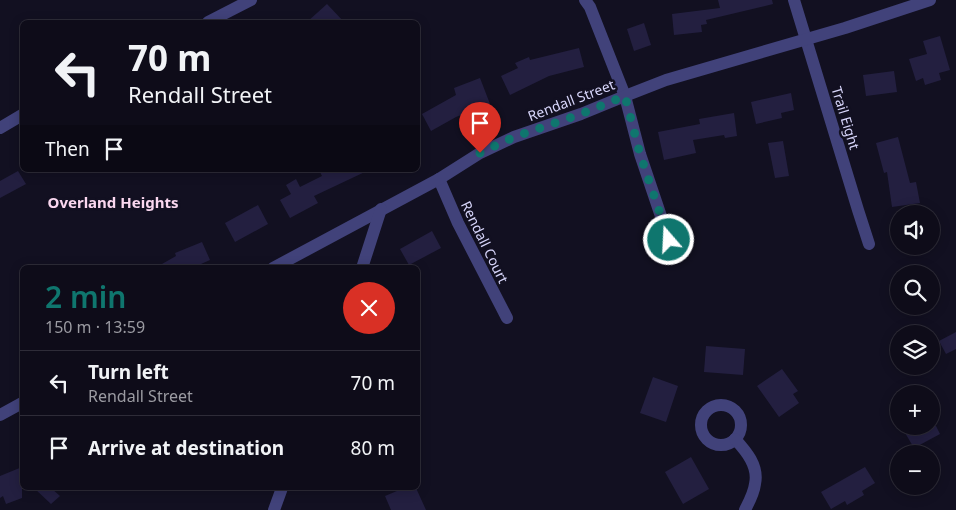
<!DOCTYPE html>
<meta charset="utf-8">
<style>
:root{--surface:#0e0c19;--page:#171522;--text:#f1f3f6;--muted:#9b9ba2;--line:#2e2c38;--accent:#0f766e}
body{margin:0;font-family:"Noto Sans",sans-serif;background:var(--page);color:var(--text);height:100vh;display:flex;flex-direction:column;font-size:19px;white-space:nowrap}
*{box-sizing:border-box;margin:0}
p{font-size:16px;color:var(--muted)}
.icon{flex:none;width:28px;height:28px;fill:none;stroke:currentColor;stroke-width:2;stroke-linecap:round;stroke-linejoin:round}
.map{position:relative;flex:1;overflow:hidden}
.drawer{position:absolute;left:20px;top:265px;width:400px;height:225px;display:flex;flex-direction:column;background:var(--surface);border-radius:8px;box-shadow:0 2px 12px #0003,0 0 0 1px var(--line)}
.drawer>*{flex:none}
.banner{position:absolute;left:20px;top:20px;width:400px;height:152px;border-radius:8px;box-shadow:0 2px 12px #0003,0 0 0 1px var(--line);background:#0e0c19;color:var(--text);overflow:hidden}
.buttons{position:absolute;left:890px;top:205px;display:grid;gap:10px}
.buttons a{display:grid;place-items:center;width:50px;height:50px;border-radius:50%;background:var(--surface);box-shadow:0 2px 12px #0003,0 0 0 1px var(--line);font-size:25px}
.pin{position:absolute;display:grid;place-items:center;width:42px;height:42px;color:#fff;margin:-51px -21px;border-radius:50% 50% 50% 0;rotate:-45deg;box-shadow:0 0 5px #0007}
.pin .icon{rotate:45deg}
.me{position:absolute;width:55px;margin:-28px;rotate:341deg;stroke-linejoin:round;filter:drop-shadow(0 0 4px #0008)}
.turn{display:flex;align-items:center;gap:18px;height:105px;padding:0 25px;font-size:22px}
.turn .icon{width:65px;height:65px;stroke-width:2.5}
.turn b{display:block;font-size:35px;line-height:42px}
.then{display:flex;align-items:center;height:48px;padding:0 25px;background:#0003;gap:10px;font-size:19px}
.round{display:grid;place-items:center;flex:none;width:52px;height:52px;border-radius:26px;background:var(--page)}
.summary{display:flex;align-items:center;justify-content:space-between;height:85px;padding:0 25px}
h1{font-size:30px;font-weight:600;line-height:38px;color:var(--accent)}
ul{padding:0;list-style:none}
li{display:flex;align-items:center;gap:15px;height:65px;padding:0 25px;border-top:1px solid var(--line)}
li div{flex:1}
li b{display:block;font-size:19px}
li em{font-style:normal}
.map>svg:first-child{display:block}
.building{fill:#231f40}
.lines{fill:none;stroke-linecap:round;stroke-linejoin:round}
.minor{stroke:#41427a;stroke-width:12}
.route{stroke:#0f766e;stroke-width:9;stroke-dasharray:0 16.2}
.labels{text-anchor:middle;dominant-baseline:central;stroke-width:5;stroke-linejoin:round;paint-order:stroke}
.street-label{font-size:14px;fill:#d7d5fa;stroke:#121021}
.neighbourhood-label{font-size:15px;font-weight:bold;fill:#fad7ef;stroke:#121021}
</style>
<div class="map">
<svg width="956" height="510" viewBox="0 0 956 510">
<rect width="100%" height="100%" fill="#121021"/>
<g class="building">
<path d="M 718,0 L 772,0 L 773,4 L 706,20 L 707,24 L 701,25 L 702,32 L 674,35 L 672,14 L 720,8 Z"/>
<path d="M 327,4 L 344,22 L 307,22 Z"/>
<path d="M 644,23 L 651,45 L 634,51 L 627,29 Z"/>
<path d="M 940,36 L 950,70 L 939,73 L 941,80 L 925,85 L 923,78 L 916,81 L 909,59 L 927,54 L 923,41 Z"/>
<path d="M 579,48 L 584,67 L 549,76 L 510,95 L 501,76 L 518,68 L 515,63 L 529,57 L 530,60 Z"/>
<path d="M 894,71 L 897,92 L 866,96 L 863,75 Z"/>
<path d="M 480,78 L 490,104 L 456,117 L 431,131 L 422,114 L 456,95 L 454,88 Z"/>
<path d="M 791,93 L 794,110 L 781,113 L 782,118 L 756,124 L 751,102 Z"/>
<path d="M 734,113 L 737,136 L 725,138 L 724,135 L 693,140 L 696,153 L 664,160 L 658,132 L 700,124 L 699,119 Z"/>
<path d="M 898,137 L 910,183 L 916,182 L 920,203 L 892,207 L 887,172 L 884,173 L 876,143 Z"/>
<path d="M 783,141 L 789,176 L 775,178 L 768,143 Z"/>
<path d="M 319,170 L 369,170 L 314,196 L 318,203 L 290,218 L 280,200 L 291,194 L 286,185 L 296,179 L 300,187 L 322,176 Z"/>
<path d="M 18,171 L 26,184 L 0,198 L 0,181 Z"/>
<path d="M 258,205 L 268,224 L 235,242 L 225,223 Z"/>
<path d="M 432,231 L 441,248 L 409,265 L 400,249 Z"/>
<path d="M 202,242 L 210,260 L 192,268 L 155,268 L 176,256 L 175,253 Z"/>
<path d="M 956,332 L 956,349 L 946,354 L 939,341 Z"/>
<path d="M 706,346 L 745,349 L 743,375 L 704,372 Z"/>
<path d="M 782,369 L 798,391 L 793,394 L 799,403 L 779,417 L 757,386 Z"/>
<path d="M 653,377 L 678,386 L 666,422 L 640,413 Z"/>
<path d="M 901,426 L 936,426 L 940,434 L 914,448 Z"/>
<path d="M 691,457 L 709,489 L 683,504 L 665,472 Z"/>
<path d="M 22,467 L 22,498 L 6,504 L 3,496 L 0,498 L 0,476 Z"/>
<path d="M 865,467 L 875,483 L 862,491 L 864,495 L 847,505 L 845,501 L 831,509 L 821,492 Z"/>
<path d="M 34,488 L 51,488 L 60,496 L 51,504 Z"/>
<path d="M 404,488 L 416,488 L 426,510 L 391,510 L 385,496 Z"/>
</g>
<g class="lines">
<g class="minor">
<path d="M 585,0 L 590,7 L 625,96 L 640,154 L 669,240"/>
<path d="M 794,0 L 858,210 L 869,244"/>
<path d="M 208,22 L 251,0"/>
<path d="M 0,128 L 22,115"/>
<path d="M 439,179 L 458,223 L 507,318"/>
<path d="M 273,268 L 439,179 L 480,153 L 514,137 L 581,114 L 625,96 L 666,80 L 845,28 L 930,0"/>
<path d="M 362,268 L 381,209"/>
<circle cx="721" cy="425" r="20"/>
<path d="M 0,415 L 22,403"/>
<path d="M 735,439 C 746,451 759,466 755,484 C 754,493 749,502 745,510"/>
<path d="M 274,510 L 282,488"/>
</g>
</g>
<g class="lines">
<path class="route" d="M 480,153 L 514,137 L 581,114 L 625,96 L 640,154 L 669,240"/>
</g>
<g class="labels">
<g class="street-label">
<text transform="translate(571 100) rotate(-21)">Rendall Street</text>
<text transform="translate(846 118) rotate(73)">Trail Eight</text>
<text transform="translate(485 242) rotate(64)">Rendall Court</text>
</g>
<g class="neighbourhood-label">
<text x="113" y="202">Overland Heights</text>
</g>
</g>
</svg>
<div class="buttons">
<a><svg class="icon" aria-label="sound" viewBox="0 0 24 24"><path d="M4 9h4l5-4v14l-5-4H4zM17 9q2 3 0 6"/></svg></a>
<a><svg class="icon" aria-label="search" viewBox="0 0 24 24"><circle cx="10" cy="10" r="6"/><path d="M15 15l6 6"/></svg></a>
<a><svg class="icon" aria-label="layers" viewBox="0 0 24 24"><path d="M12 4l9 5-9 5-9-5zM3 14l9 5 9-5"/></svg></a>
<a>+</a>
<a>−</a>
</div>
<div class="pin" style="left:480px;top:153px;background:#d93025"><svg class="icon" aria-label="arrive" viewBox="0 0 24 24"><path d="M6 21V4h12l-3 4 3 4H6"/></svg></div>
<svg class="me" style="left:669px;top:240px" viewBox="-20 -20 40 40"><circle r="17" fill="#0f766e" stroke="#fff" stroke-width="3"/><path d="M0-11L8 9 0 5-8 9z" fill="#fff"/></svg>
<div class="banner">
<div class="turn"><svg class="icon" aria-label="left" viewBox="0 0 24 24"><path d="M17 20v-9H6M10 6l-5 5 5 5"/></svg><div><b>70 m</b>Rendall Street</div></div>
<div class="then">Then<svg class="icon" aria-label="arrive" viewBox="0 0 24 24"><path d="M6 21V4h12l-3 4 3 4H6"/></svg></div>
</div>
<section class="drawer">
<div class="summary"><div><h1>2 min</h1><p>150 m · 13:59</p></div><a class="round" style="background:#d93025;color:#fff"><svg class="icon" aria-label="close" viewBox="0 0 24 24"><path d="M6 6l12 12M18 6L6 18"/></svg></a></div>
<ul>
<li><svg class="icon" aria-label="left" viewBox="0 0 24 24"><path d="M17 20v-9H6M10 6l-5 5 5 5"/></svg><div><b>Turn left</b><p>Rendall Street</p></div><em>70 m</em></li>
<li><svg class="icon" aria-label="arrive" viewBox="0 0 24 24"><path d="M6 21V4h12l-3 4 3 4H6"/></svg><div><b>Arrive at destination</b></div><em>80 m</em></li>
</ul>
</section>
</div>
